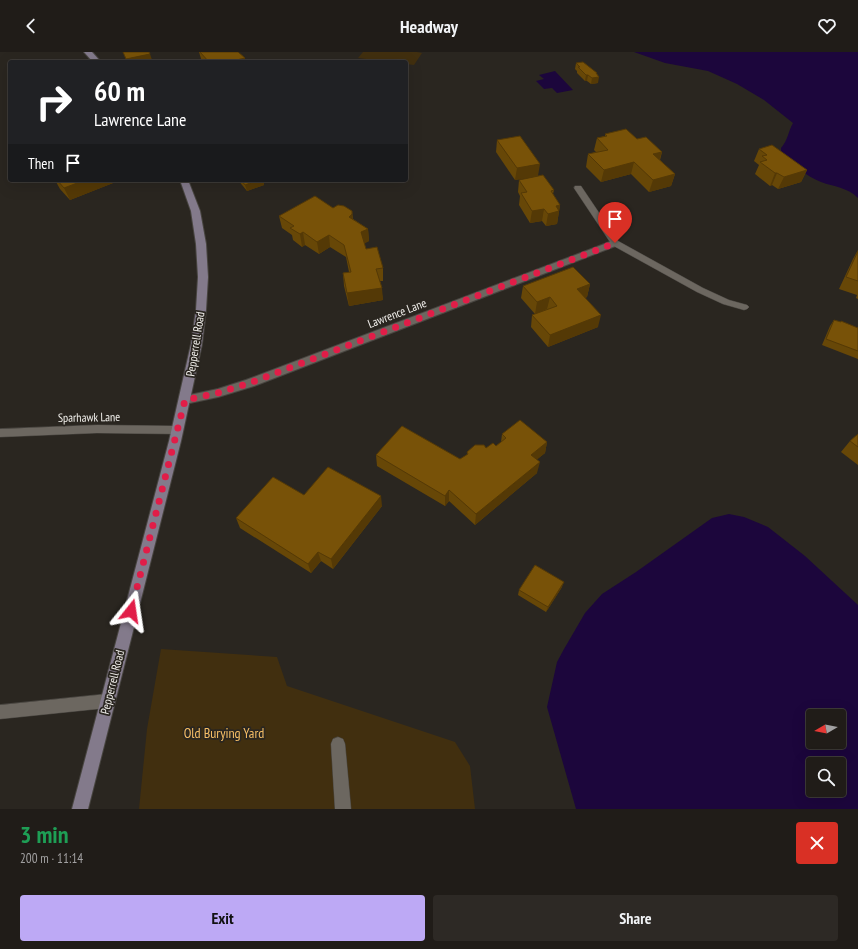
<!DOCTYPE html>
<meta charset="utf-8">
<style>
:root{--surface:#201c18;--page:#2d2925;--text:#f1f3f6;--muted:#a2a1a2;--line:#3d3a37;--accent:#bda9f5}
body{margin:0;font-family:"PT Sans Narrow",sans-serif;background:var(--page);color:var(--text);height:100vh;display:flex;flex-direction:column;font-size:15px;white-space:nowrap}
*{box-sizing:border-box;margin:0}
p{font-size:13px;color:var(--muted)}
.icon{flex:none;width:22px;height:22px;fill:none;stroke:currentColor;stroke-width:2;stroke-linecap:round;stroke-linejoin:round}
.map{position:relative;height:757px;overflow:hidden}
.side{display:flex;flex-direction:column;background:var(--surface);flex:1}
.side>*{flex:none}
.top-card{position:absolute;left:8px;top:8px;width:400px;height:122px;border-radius:4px;box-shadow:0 4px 16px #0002,0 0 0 1px var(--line);background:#202124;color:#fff;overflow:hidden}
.needle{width:26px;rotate:260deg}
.controls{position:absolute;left:806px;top:657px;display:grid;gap:8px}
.controls a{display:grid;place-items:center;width:40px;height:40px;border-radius:4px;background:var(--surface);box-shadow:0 4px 16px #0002,0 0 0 1px var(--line);font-size:20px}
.pin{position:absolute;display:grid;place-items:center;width:34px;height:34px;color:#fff;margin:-41px -17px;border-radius:50% 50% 50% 0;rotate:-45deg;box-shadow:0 0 4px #0007}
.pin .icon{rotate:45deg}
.me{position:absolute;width:44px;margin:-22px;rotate:15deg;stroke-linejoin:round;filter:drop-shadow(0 0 3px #0008)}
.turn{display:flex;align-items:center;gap:14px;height:84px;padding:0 20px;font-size:18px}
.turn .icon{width:52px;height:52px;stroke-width:2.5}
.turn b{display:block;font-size:28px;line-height:34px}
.then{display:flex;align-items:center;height:38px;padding:0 20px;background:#0003;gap:8px;font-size:15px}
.round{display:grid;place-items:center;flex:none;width:42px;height:42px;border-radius:4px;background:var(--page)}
.head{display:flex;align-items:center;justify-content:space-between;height:68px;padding:0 20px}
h1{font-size:24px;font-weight:700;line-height:30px;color:#1e9e55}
.action{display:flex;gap:8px;margin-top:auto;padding:8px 20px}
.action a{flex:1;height:46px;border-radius:4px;background:var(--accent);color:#111;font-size:16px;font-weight:700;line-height:46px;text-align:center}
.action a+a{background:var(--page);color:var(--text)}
header{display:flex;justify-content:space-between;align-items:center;height:52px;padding:0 20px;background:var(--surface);font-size:18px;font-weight:700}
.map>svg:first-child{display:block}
.green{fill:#412f0f}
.water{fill:#1c063c;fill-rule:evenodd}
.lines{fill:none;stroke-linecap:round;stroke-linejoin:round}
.lane-casing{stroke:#484540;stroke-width:1}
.street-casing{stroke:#484540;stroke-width:2}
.secondary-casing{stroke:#484540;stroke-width:2}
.lane{fill:#6c6760;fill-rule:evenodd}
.street{fill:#6c6760;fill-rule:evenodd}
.secondary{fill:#837a8b;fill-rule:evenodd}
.wall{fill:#674707}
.shaded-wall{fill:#543906}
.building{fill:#785208;stroke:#543906}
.route{stroke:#e11d48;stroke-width:7;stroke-dasharray:0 12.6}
.labels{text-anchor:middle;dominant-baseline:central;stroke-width:3.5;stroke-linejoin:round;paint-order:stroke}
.street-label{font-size:12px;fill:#f0eeea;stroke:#2a2620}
.near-park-label{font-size:14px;fill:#f7bf66;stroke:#2a2620}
</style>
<header><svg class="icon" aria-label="back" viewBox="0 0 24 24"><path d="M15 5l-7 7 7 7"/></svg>Headway<svg class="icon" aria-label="heart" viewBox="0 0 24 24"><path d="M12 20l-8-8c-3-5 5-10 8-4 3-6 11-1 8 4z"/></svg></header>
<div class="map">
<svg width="858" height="757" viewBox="0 0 858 757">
<rect width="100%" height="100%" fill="#2a2620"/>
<g class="green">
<path d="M 363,0 L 417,0 L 422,1 L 414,13 L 406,12 L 406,10 L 391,10 L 358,6 Z"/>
<path d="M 161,597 L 277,605 L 287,634 L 455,690 L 470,714 L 475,757 L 139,757 L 147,677 Z"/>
</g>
<g class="water">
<path d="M 634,0 L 858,0 L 858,146 C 847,135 834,135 821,130 C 806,124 794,113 781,103 L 781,96 C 788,88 788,80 793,71 L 764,48 L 737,32 L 708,19 L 665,11 Z"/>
<path d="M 555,19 L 573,38 L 557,41 L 552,36 L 544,37 L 536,29 L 544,27 L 539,23 Z"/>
<path d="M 729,462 L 744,465 L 768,475 L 805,504 L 858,553 L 858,757 L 576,757 L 547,655 L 557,610 L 564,597 L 585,561 L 602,542 L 636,520 L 712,466 ZM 813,664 L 839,664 L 839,690 L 813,690 ZM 813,712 L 839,712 L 839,738 L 813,738 Z"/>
</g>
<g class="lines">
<defs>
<g id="lane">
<path d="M 575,134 L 581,134 L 618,189 L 703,236 L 729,248 L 747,253 L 749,255 L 747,257 L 744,258 L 723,252 L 697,240 L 612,193 L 574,136 Z"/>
<path d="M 97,373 L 177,374 L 181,375 L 182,378 L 181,381 L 177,382 L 97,381 L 0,385 L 0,377 Z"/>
<path d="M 107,642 L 112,644 L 114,649 L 112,654 L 107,656 L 0,667 L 0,653 Z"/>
<path d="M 338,685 L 343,687 L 345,692 L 351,757 L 335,757 L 331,692 L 333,687 Z"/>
</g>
<path id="street" d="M 615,188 L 620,191 L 618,193 L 254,334 L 218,345 L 185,352 L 181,351 L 179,348 L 181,345 L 185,344 L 218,337 L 246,328 Z"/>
<g id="secondary">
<path d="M 84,0 L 92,0 L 101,10 L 93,10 Z"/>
<path d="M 180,128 L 188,128 L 200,159 L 206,192 L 208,225 L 206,258 L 202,292 L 181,389 L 88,757 L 72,757 L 169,389 L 191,292 L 196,258 L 198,225 L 196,192 L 191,159 Z"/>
</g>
</defs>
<use href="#lane" class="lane-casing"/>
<use href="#street" class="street-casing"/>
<use href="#secondary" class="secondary-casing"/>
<use href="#lane" class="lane"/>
<use href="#street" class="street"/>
<use href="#secondary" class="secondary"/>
</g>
<g class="wall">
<path d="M 199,0 L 238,0 L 245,6 L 245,10 L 202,10 Z"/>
<path d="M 576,11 L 597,21 L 598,31 L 591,32 L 587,29 L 585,29 L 577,21 L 577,19 L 575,17 Z"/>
<path d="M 605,82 L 637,87 L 662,100 L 660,108 L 675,122 L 671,134 L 649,140 L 631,122 L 601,130 L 586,115 L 588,102 L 596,100 L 594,98 L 597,86 L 605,84 Z"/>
<path d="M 497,88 L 538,124 L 515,128 L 496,100 Z"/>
<path d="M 759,97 L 807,118 L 801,130 L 778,137 L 772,133 L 770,134 L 755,122 L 759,113 L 754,109 Z"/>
<path d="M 55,128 L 112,128 L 113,131 L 70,148 L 60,137 Z"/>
<path d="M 238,128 L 263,128 L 264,133 L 247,139 Z"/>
<path d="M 519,128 L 554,138 L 553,142 L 560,153 L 557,172 L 546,174 L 542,169 L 530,171 L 519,153 L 520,144 L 518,140 Z"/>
<path d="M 352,159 L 353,167 L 368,177 L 369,189 L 364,191 L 366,197 L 383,216 L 383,229 L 380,229 L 383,248 L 349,254 L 344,234 L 343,221 L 349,220 L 346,205 L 330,195 L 319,202 L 305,193 L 302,195 L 293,188 L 292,183 L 282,176 L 279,164 Z"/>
<path d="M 858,198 L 858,247 L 856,246 L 857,243 L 839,237 L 853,207 Z"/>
<path d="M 590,232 L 587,245 L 585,246 L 598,275 L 548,295 L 531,275 L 532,263 L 535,262 L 521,246 L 523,234 Z"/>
<path d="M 834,268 L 858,276 L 858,307 L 822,293 L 830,274 Z"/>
<path d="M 502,382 L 547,390 L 545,401 L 536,408 L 537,421 L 475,473 L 449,449 L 445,454 L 377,414 L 376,403 L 460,407 L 467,403 L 467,400 L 496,394 L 501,390 Z"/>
<path d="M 858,382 L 858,413 L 841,400 L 850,389 Z"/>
<path d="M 304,443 L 382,454 L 333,517 L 321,509 L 311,521 L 240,476 L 236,466 Z"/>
<path d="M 562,535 L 546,560 L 518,543 L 519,538 Z"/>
</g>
<g class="shaded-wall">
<path d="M 150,2 L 152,8 L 141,10 L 127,10 L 126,7 Z"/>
<path d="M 245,6 L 245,10 L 228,10 Z"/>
<path d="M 596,21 L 597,21 L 596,25 L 599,25 L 598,31 L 591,32 L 592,26 Z"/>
<path d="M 586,23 L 588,23 L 587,29 L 585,29 Z"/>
<path d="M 662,100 L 658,112 L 653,102 Z"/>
<path d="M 634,110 L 631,122 L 601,130 L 604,118 Z"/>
<path d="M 540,112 L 538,124 L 515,128 L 517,116 Z"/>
<path d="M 807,118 L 801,130 L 778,137 L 784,125 Z"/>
<path d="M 775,121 L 777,121 L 772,133 L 770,134 Z"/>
<path d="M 675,122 L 671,134 L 649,140 L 653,128 Z"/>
<path d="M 85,128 L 112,128 L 113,131 L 70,148 L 64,136 Z"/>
<path d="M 258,128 L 263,128 L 264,133 L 247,139 L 245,133 Z"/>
<path d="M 560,153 L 557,172 L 546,174 L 548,162 L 556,154 Z"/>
<path d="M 544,157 L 542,169 L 530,171 L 532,159 Z"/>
<path d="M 352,162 L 354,175 L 349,165 Z"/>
<path d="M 368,177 L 369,189 L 362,193 L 361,180 Z"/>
<path d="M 303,180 L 305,193 L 302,195 L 300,182 Z"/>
<path d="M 329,183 L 330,195 L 319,202 L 317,190 Z"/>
<path d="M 590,232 L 587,245 L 574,250 L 577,237 Z"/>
<path d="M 382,236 L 383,248 L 349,254 L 347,241 Z"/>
<path d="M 550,245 L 547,257 L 535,262 L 537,250 Z"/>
<path d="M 601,263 L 598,275 L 548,295 L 550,283 Z"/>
<path d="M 547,390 L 545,401 L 529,414 L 531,403 Z"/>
<path d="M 540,410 L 537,421 L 475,473 L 476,462 Z"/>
<path d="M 449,438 L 449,449 L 445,454 L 445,444 Z"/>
<path d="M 381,444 L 382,454 L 333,517 L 331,507 Z"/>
<path d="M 318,500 L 321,509 L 311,521 L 308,512 Z"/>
<path d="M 564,530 L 562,535 L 546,560 L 548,555 Z"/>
</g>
<g class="building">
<path d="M 123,0 L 149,0 L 150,2 L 126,7 Z"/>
<path d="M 200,0 L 238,0 L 245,6 L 228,10 L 209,10 Z"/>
<path d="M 583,10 L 597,21 L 596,21 L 599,25 L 592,26 L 588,23 L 586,23 L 578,15 L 580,15 L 576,11 Z"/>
<path d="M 626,77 L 637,87 L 646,85 L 662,100 L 653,102 L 675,122 L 653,128 L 634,110 L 604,118 L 588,102 L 608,98 L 597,86 L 607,84 L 605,82 Z"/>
<path d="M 520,84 L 540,112 L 517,116 L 497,88 Z"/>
<path d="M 772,93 L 807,118 L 784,125 L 777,121 L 775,121 L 760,110 L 767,108 L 762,104 L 767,103 L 759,97 Z"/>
<path d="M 543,123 L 554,138 L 551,139 L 560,153 L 556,154 L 559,159 L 548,162 L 544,157 L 532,159 L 521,141 L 527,140 L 519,128 Z"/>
<path d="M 57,128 L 85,128 L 64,136 Z"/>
<path d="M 241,128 L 258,128 L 245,133 Z"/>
<path d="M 315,144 L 333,156 L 338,153 L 344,154 L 352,159 L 352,162 L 349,165 L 368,177 L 361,180 L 366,197 L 377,195 L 383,216 L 376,217 L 382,236 L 347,241 L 343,221 L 351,220 L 344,193 L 329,183 L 317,190 L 303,180 L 300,182 L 290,176 L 294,174 L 279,164 Z"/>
<path d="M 858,199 L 858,229 L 846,225 Z"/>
<path d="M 573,215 L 590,232 L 577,237 L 601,263 L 550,283 L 532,263 L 557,254 L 550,245 L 537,250 L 523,234 Z"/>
<path d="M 834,268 L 841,270 L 841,269 L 858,276 L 858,299 L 826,287 Z"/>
<path d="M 520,368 L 547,390 L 531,403 L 540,410 L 476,462 L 449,438 L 445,444 L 376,403 L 402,374 L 460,407 L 468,402 L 467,400 L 475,393 L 484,393 L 486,396 L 493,391 L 496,394 L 506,386 L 502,382 Z"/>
<path d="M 858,382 L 858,395 L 850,389 Z"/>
<path d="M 328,415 L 381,444 L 331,507 L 318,500 L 308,512 L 236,466 L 273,425 L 304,443 Z"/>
<path d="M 535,513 L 564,530 L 548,555 L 519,538 Z"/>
</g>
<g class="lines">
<path class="route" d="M 131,559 L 185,348 L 218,341 L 250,331 L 615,191"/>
</g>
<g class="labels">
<g class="street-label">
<text transform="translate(397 261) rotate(-21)">Lawrence Lane</text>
<text transform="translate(195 292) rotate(-81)">Pepperrell Road</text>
<text transform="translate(89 365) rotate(-1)">Sparhawk Lane</text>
<text transform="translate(112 630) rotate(-76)">Pepperrell Road</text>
</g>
<g class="near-park-label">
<text x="224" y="681">Old Burying Yard</text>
</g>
</g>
</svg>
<div class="controls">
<a><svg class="needle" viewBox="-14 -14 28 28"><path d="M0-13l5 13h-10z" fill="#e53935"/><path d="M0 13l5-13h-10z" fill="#a2a1a2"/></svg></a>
<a><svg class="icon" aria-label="search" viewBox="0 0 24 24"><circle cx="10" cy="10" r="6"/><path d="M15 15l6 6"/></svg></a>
</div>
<div class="pin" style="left:615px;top:191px;background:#d93025"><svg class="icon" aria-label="arrive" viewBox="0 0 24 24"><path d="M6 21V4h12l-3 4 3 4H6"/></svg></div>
<svg class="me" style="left:131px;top:559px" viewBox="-20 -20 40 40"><path d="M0-17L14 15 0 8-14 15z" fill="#e11d48" stroke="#fff" stroke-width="4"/></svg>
<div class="top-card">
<div class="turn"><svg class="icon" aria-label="right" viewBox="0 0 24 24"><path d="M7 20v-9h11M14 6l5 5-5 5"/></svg><div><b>60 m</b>Lawrence Lane</div></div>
<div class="then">Then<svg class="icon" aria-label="arrive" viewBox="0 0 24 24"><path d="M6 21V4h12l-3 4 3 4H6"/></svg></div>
</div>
</div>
<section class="side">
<div class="head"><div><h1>3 min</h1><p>200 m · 11:14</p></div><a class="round" style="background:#d93025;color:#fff"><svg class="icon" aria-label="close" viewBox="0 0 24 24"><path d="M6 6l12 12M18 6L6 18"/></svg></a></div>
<div class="action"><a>Exit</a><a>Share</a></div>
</section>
